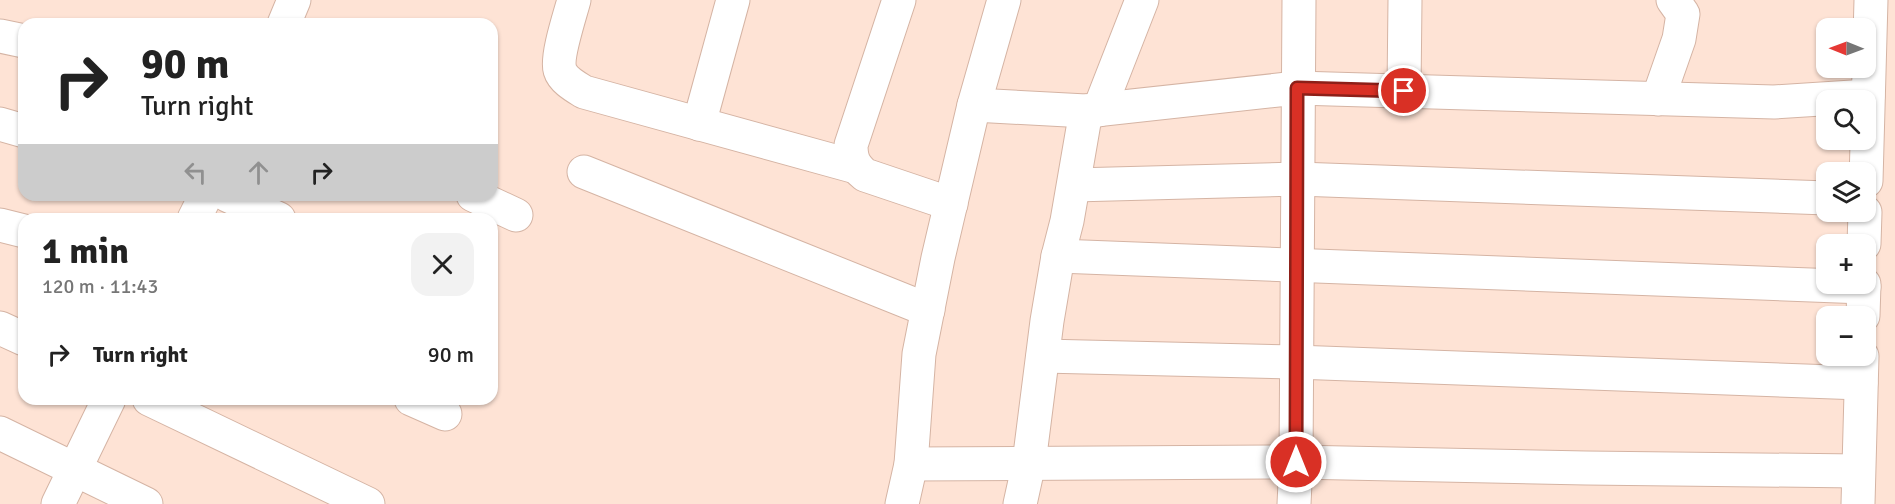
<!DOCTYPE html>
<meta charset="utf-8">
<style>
:root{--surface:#fff;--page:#f2f2f2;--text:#222;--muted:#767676}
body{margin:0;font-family:Signika,sans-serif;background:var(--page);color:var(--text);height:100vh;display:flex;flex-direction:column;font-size:22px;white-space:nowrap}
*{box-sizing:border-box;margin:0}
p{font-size:20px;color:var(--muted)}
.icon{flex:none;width:33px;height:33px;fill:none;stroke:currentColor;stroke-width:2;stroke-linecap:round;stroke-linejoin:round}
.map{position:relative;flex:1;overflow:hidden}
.drawer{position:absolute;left:18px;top:213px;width:480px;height:192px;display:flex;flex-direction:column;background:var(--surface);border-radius:18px;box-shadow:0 2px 4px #0004}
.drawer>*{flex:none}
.top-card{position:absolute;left:18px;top:18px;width:480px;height:183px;border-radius:18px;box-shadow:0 2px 4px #0004;background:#fff;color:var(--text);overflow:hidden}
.needle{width:39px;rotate:271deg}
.tools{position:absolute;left:1816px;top:18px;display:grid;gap:12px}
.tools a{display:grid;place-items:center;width:60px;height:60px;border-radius:12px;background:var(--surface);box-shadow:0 2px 4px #0004;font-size:30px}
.pin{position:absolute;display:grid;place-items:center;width:51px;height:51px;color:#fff;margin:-26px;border:3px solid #fff;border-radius:50%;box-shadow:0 2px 6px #0007}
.me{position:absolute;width:66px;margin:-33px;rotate:0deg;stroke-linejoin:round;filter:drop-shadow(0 0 4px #0008)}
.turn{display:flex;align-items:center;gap:21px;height:126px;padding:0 24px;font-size:27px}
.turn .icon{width:78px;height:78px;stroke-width:2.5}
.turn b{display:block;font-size:42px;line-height:51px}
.lanes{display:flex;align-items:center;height:57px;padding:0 24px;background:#0003;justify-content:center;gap:30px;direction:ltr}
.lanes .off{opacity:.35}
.round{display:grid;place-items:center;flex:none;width:63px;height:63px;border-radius:18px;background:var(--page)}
.headline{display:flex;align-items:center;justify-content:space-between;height:102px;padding:0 24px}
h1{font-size:36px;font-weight:700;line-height:45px}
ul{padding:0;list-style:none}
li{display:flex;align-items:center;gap:18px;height:78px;padding:0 24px}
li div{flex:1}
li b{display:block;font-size:22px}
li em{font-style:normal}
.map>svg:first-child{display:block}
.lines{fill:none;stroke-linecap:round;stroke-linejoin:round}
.minor-casing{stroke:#d5b4a4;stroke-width:35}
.minor{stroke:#fff;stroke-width:33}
.route-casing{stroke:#8d1f18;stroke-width:15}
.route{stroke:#d93025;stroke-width:10}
</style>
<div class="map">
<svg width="1895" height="504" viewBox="0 0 1895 504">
<rect width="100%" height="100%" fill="#fee3d5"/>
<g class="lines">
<defs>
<g id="minor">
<path d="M 574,0 C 570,15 556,57 560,70 C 563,80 576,87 584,92 L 856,167"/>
<path d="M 899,0 L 851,145 C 851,159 854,166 865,175 L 951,204"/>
<path d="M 284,24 L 294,0"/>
<path d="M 0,36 L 24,41"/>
<path d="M 1404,91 L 1405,0"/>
<path d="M 1658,99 L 1679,39 L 1683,14 L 1673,0"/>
<path d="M 974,105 L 1086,111 L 1297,88 L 1774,102 L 1868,96"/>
<path d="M 1099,110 L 1142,0"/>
<path d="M 0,124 L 24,131"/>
<path d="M 699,124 L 733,0"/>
<path d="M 584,172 L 928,310"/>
<path d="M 1866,181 L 1871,0"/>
<path d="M 1074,185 L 1298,179 L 1827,198"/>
<path d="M 227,195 L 279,219"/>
<path d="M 473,195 L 516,215"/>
<path d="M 194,219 L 206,195"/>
<path d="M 0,225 L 24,231"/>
<path d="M 1864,244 L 1865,212"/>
<path d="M 1058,256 L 1864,287"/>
<path d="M 1863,316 L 1864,284"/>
<path d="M 0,328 L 24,339"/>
<path d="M 1043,356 L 1295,362 L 1861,383"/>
<path d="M 149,399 L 368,504"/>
<path d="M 411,399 L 445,414"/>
<path d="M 0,433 L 146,504"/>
<path d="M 911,464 L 1296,462 L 1586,468 L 1858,471"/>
<path d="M 58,504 L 109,399"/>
<path d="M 902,504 L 911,464 L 919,354 L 938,258 L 974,105 L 1004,0"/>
<path d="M 1020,504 L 1029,463 L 1047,321 L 1058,256 L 1067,221 L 1086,111"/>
<path d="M 1294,504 L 1296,462 L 1299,0"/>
<path d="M 1858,504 L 1862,356"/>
</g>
</defs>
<use href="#minor" class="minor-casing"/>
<use href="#minor" class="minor"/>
</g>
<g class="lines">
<defs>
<path id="route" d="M 1296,462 L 1297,88 L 1404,91"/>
</defs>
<use href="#route" class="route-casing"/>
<use href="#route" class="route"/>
</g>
</svg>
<div class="tools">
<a><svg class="needle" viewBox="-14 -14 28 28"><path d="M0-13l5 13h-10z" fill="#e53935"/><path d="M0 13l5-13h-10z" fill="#767676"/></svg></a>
<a><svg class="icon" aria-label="search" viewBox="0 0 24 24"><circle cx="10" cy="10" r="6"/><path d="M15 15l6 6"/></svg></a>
<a><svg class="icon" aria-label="layers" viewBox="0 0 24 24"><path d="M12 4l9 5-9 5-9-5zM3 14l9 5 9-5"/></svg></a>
<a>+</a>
<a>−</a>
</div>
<div class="pin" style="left:1404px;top:91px;background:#d93025"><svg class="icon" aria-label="arrive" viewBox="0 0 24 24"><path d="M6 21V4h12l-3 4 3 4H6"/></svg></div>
<svg class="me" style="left:1296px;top:462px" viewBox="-20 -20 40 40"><circle r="17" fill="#d93025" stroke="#fff" stroke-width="3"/><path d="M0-11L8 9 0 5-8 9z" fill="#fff"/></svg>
<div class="top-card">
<div class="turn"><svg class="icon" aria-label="right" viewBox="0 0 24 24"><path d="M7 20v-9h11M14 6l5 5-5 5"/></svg><div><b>90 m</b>Turn right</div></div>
<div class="lanes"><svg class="icon off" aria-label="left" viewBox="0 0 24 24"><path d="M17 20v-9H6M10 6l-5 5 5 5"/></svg><svg class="icon off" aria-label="ahead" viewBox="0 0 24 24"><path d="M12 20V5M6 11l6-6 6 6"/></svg><svg class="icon" aria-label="right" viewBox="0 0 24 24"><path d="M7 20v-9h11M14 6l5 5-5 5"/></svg></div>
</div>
<section class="drawer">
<div class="headline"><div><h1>1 min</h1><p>120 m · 11:43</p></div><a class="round"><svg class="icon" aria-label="close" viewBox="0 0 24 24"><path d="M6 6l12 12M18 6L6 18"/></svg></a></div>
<ul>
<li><svg class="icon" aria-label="right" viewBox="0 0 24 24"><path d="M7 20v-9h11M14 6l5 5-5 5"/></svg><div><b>Turn right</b></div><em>90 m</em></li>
</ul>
</section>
</div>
